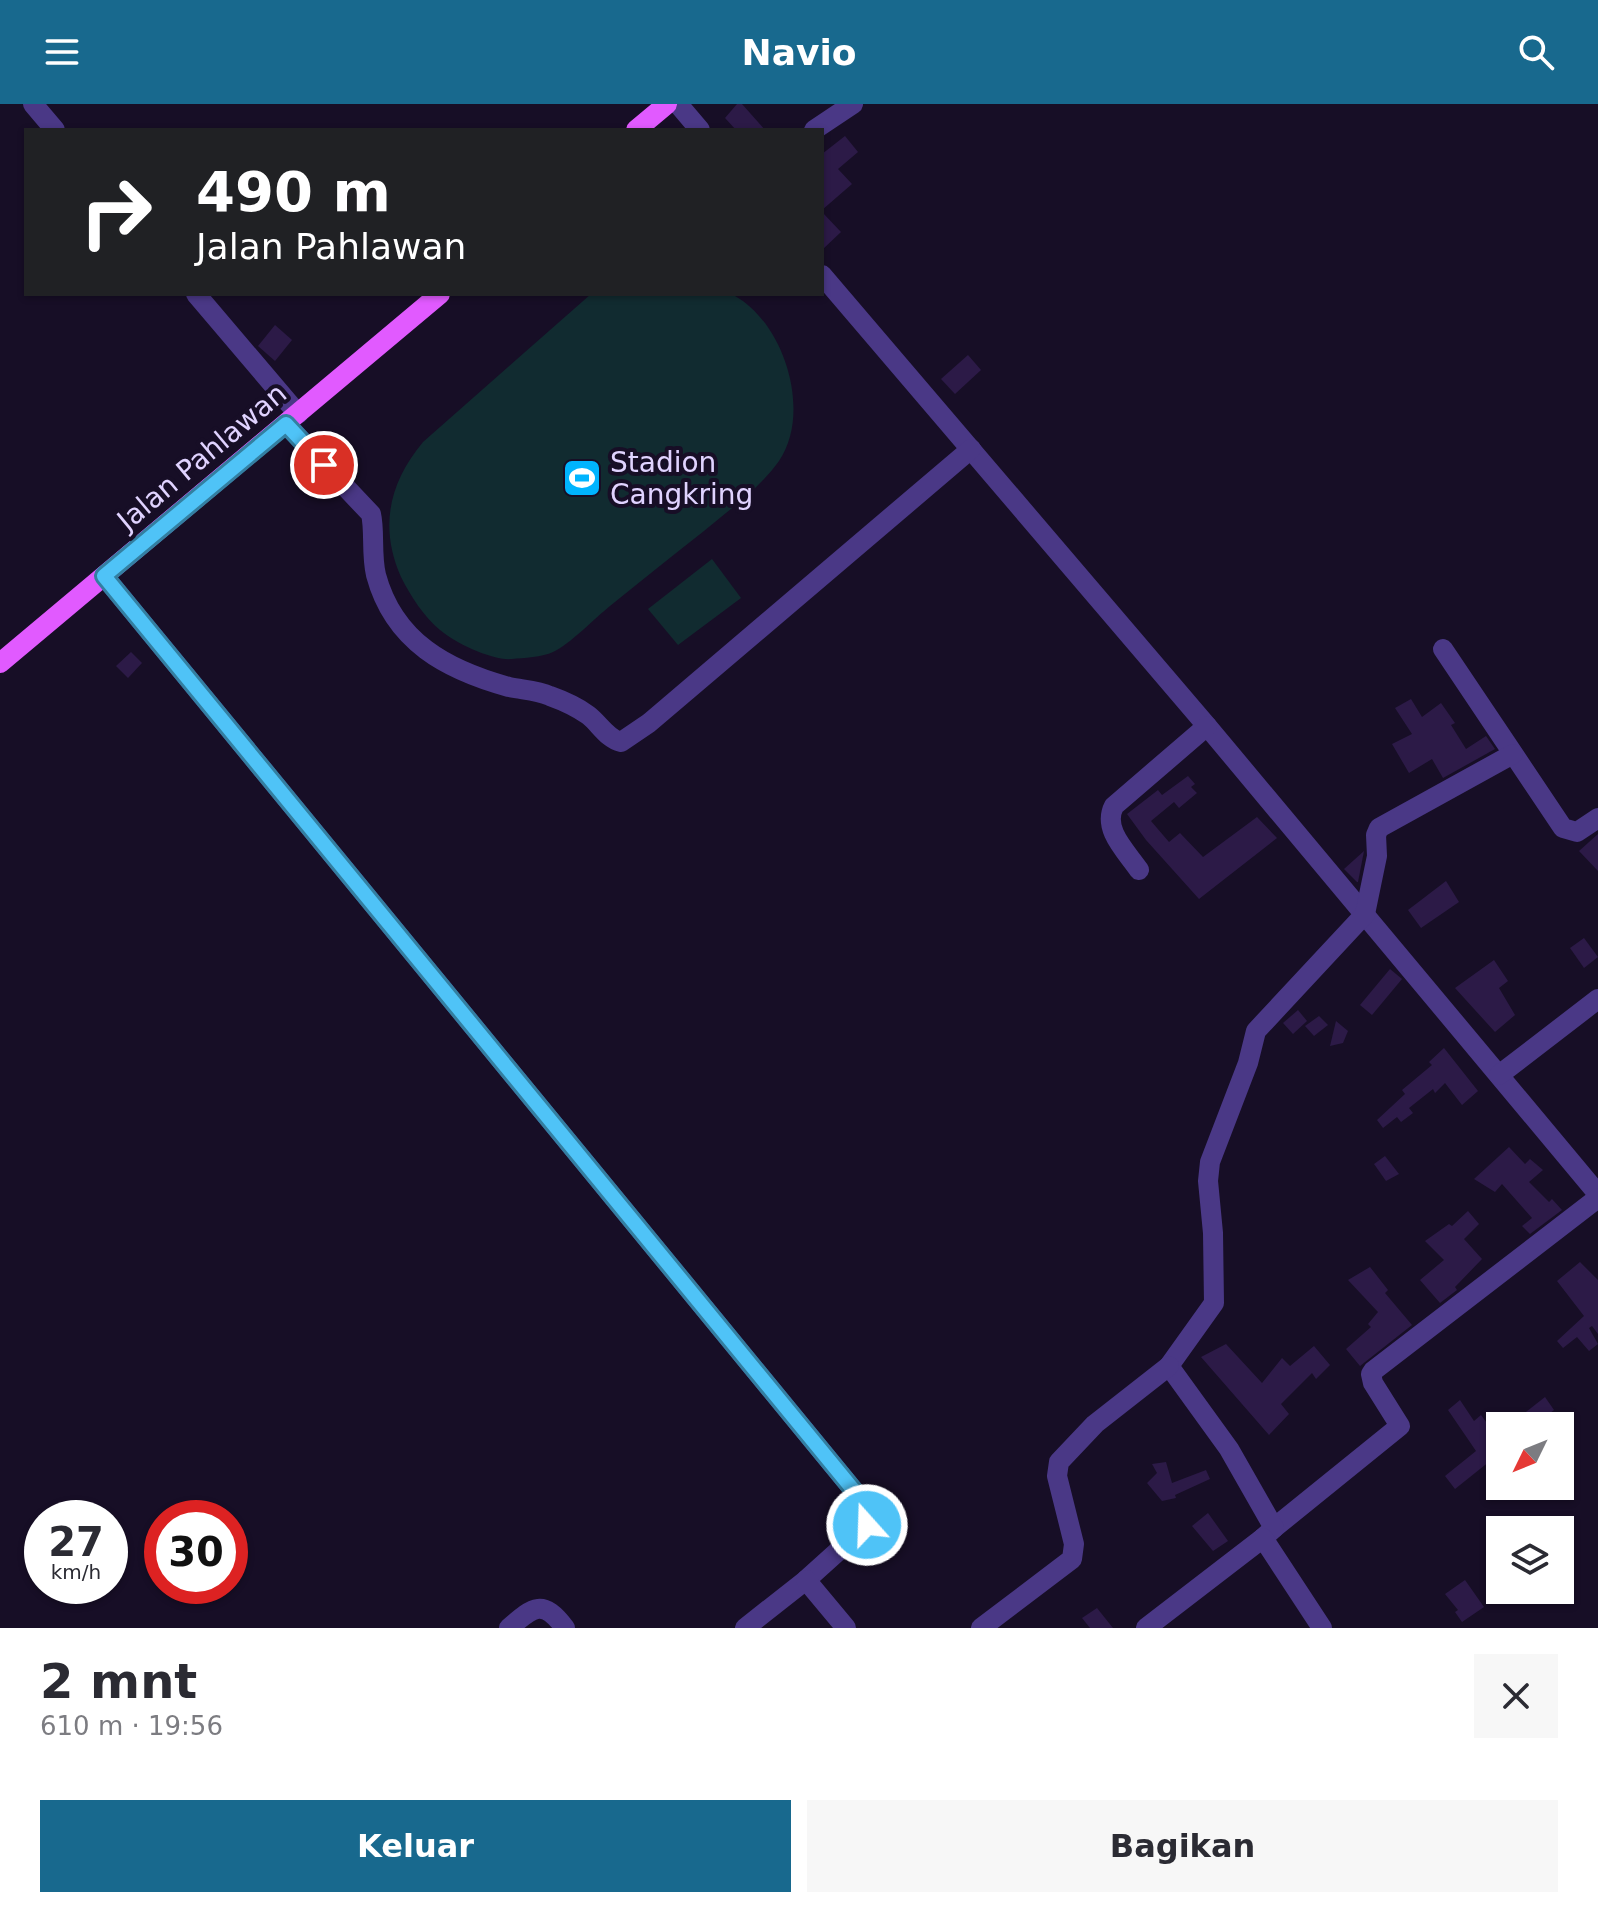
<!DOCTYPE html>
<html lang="id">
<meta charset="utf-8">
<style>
:root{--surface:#fff;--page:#f7f7f7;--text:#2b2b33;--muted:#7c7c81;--accent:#18698e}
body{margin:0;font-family:"DejaVu Sans",sans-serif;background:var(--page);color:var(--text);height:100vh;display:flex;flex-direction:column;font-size:30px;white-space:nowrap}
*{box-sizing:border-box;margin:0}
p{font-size:26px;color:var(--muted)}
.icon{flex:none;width:44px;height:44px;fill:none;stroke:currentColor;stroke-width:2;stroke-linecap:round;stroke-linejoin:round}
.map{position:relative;height:1524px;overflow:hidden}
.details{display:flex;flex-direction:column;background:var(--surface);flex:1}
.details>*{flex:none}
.guide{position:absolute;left:24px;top:24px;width:800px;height:168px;border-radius:0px;box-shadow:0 2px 6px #0004;background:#202124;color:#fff;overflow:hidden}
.needle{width:52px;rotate:227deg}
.fabs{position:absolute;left:1486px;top:1308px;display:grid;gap:16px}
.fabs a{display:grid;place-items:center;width:88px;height:88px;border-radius:0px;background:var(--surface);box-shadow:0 2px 6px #0004;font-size:40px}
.speed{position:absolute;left:24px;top:1396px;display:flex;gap:16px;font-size:40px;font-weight:700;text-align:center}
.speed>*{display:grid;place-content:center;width:104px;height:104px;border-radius:50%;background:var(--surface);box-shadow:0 2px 6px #0004;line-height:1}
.speed small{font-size:20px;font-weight:400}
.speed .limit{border:12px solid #d22;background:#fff;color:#111}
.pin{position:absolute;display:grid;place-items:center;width:68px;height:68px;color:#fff;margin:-34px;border:4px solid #fff;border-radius:50%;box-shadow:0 2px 8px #0007}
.me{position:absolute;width:88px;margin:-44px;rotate:340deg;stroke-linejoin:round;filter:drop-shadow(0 0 6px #0008)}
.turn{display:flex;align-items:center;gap:28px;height:168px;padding:0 40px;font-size:36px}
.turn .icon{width:104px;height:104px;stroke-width:2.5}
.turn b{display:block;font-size:56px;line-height:68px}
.round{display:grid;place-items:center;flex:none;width:84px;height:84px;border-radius:0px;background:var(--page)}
.headline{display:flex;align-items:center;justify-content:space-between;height:136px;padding:0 40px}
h1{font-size:48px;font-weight:700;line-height:60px}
.action{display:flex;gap:16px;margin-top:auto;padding:16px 40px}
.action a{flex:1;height:92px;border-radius:0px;background:var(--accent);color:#fff;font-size:32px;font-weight:700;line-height:92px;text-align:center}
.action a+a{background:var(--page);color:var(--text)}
header{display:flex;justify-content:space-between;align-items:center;height:104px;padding:0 40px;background:var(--accent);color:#fff;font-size:36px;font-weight:700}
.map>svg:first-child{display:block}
.green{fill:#112b30}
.building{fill:#2c1a47}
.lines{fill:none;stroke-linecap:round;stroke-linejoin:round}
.minor{stroke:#4a3886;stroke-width:20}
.major{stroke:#e15aff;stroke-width:20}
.route-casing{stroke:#337fa1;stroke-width:20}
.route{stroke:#4fc3f7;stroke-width:14}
.labels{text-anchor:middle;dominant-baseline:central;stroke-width:8;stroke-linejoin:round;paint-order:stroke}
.street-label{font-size:28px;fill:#e0d3ff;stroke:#170e26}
.poi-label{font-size:28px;fill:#e0d3ff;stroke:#170e26;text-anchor:start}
</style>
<header><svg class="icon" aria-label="menu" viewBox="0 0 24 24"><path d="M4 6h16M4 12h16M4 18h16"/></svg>Navio<svg class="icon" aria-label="search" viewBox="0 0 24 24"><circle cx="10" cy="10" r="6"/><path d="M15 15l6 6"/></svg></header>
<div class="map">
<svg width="1598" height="1524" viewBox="0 0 1598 1524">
<rect width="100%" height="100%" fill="#170e26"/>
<g class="green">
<path d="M 591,190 C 611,190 725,186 735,192 C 785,220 812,309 779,357 C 759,385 730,405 704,427 C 672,452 641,477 610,502 C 595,514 569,541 553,548 C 543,553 523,554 512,555 C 493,557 455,539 440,526 C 424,513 410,491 401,473 C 379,423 389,379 423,338 Z"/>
<path d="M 712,455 L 741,494 L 678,541 L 648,505 Z"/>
</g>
<g class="building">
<path d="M 737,0 L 742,0 L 765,26 L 736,26 L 725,14 Z"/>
<path d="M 845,32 L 858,48 L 838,65 L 852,80 L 822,106 L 822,50 Z"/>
<path d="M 822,108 L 841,128 L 822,146 Z"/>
<path d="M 275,221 L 292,236 L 275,257 L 258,242 Z"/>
<path d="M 968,251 L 981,266 L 955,290 L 941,275 Z"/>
<path d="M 131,548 L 142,559 L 128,574 L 116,562 Z"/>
<path d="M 1411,595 L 1422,613 L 1441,599 L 1455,619 L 1451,621 L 1466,645 L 1486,632 L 1495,645 L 1443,674 L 1432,655 L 1409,669 L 1392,640 L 1412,630 L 1395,604 Z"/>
<path d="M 1188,672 L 1195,680 L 1191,683 L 1197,689 L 1179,704 L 1174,698 L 1151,717 L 1169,738 L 1180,729 L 1203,753 L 1257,713 L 1277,734 L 1199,795 L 1146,736 L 1127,710 L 1158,686 L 1162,691 Z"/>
<path d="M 1598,730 L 1598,767 L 1579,747 Z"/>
<path d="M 1364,747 L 1358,778 L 1357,778 L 1344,765 Z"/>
<path d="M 1446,777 L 1459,798 L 1421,824 L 1408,806 Z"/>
<path d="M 1584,834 L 1598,853 L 1584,864 L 1570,844 Z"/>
<path d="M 1494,856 L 1508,877 L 1499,884 L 1515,911 L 1495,928 L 1455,884 Z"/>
<path d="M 1390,865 L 1402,875 L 1372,911 L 1360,901 Z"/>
<path d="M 1298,906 L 1307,917 L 1293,930 L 1283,919 Z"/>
<path d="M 1319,912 L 1328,921 L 1314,932 L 1305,922 Z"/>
<path d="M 1336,917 L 1348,927 L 1343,939 L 1330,942 Z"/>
<path d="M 1444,944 L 1478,987 L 1462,1001 L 1445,979 L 1435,989 L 1433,985 L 1409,1004 L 1413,1009 L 1401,1018 L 1397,1013 L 1383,1024 L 1377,1016 L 1405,990 L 1402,986 L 1432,961 L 1429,958 Z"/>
<path d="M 1509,1043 L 1525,1060 L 1530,1055 L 1543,1066 L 1529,1078 L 1549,1098 L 1552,1095 L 1562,1106 L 1530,1130 L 1522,1122 L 1532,1114 L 1502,1080 L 1495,1088 L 1474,1075 Z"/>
<path d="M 1385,1052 L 1399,1070 L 1386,1077 L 1374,1060 Z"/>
<path d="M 1468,1107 L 1479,1120 L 1464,1135 L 1482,1155 L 1455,1183 L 1457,1186 L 1440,1199 L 1420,1176 L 1444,1156 L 1425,1137 L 1449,1120 L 1452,1122 Z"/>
<path d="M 1580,1158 L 1598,1176 L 1598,1230 L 1592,1222 L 1589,1224 L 1598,1240 L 1589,1247 L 1577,1233 L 1563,1244 L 1557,1237 L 1584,1212 L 1557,1177 Z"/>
<path d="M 1370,1163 L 1388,1186 L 1385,1189 L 1412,1221 L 1360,1262 L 1346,1245 L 1371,1223 L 1368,1220 L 1378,1208 L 1348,1176 Z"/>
<path d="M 1226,1240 L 1262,1279 L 1282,1254 L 1290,1262 L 1314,1242 L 1330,1261 L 1316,1275 L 1312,1269 L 1281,1300 L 1289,1310 L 1269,1331 L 1201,1253 Z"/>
<path d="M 1545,1293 L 1554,1306 L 1534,1322 L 1508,1322 Z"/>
<path d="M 1460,1296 L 1474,1317 L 1481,1311 L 1500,1337 L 1500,1349 L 1455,1385 L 1445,1372 L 1476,1347 L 1448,1306 Z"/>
<path d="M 1166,1358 L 1172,1379 L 1206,1366 L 1210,1375 L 1175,1391 L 1176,1394 L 1162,1397 L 1147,1379 L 1157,1369 L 1152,1360 Z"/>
<path d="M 1208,1409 L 1228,1437 L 1213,1447 L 1192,1422 Z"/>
<path d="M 1465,1476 L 1484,1503 L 1462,1518 L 1455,1508 L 1458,1506 L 1445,1490 Z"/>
<path d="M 1097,1504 L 1113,1524 L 1090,1524 L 1082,1514 Z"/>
</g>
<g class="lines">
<g class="minor">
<path d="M 33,0 L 55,26"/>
<path d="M 678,0 L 700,26"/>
<path d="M 814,26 L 853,0"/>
<path d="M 822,171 L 1207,622 L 1598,1090"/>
<path d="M 196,190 L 298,310"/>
<path d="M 286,320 L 371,410 C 375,427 371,450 376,471 C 394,538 447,566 509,583 C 523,586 537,586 550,592 C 564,597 577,603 588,611 C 599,619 607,635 621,638 L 649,619 L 971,345"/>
<path d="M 104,472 L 860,1394 L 870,1411 L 867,1421 L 806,1476 L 745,1524"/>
<path d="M 1443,545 L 1563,724 L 1577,728 L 1598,714"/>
<path d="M 1139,766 C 1126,747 1102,725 1114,702 L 1207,622"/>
<path d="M 1499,971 L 1598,895"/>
<path d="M 1274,1424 L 1400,1322 L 1373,1279 L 1371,1270 L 1373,1267 L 1598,1094"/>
<path d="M 1263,1434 L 1274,1424 L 1229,1345 L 1169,1262 L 1214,1199 L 1213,1129 L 1208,1077 L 1210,1058 L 1248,959 L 1256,927 L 1365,810 L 1377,752 L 1376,731 L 1379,724 L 1513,650"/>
<path d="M 806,1476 L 846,1524"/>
<path d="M 509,1524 C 534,1502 543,1495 565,1524"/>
<path d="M 981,1524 L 1072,1455 L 1074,1440 L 1057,1372 L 1059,1358 L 1095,1320 L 1169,1262"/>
<path d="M 1146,1524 L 1263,1434 L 1322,1524"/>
</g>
<g class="major">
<path d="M 636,26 L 667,0"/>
<path d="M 0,559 L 440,190"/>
</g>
</g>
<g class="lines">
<defs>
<path id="route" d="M 324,361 L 286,320 L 104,472 L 860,1394 L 870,1411 L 867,1421"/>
</defs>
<use href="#route" class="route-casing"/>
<use href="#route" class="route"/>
</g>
<defs>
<symbol id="stadium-square" viewBox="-11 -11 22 22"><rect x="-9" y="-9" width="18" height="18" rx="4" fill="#00b4fe" stroke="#170e26"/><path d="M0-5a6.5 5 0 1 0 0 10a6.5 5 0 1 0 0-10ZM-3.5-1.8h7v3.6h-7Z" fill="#fff"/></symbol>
</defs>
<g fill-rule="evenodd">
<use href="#stadium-square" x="560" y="352" width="44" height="44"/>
</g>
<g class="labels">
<g class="street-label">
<text transform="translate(202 353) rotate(-40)">Jalan Pahlawan</text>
</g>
<g class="poi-label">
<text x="610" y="358">Stadion<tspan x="610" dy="32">Cangkring</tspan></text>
</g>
</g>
</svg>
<div class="fabs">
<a><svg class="needle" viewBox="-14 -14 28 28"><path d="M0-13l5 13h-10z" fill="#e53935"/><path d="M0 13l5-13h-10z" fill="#7c7c81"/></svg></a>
<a><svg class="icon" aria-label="layers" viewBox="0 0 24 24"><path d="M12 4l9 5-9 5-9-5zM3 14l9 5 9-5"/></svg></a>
</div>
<div class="speed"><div>27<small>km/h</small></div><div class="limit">30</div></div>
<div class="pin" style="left:324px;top:361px;background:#d93025"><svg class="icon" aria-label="arrive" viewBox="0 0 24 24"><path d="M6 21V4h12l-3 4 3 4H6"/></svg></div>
<svg class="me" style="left:867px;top:1421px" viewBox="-20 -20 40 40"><circle r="17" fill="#4fc3f7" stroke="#fff" stroke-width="3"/><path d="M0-11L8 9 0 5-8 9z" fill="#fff"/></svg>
<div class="guide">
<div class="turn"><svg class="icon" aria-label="right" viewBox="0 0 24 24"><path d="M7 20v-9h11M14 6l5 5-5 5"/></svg><div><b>490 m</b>Jalan Pahlawan</div></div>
</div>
</div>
<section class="details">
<div class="headline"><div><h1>2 mnt</h1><p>610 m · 19:56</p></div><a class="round"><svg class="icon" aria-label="close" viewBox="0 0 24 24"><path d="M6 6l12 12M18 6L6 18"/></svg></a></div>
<div class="action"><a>Keluar</a><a>Bagikan</a></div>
</section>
